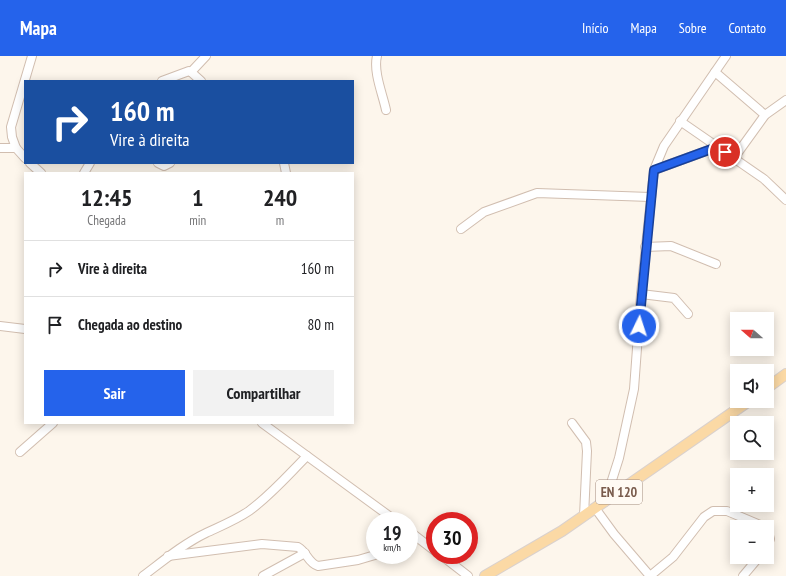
<!DOCTYPE html>
<html lang="pt">
<meta charset="utf-8">
<style>
:root{--surface:#fff;--page:#f2f2f2;--text:#202124;--muted:#757577;--line:#e0e0e0;--accent:#2563eb}
body{margin:0;font-family:"PT Sans Narrow",sans-serif;background:var(--page);color:var(--text);height:100vh;display:flex;flex-direction:column;font-size:15px;white-space:nowrap}
*{box-sizing:border-box;margin:0}
p{font-size:13px;color:var(--muted)}
.icon{flex:none;width:22px;height:22px;fill:none;stroke:currentColor;stroke-width:2;stroke-linecap:round;stroke-linejoin:round}
.map{position:relative;flex:1;overflow:hidden}
.sheet{position:absolute;left:24px;top:116px;width:330px;height:252px;display:flex;flex-direction:column;background:var(--surface);border-radius:0px;box-shadow:0 2px 10px #0003}
.sheet>*{flex:none}
.hud{position:absolute;left:24px;top:24px;width:330px;height:84px;border-radius:0px;box-shadow:0 2px 10px #0003;background:#1a4fa0;color:#fff;overflow:hidden}
.needle{width:26px;rotate:290deg}
.tools{position:absolute;left:730px;top:256px;display:grid;gap:8px}
.tools a{display:grid;place-items:center;width:44px;height:44px;border-radius:0px;background:var(--surface);box-shadow:0 2px 10px #0003;font-size:20px}
.speed{position:absolute;left:366px;top:456px;display:flex;gap:8px;font-size:20px;font-weight:700;text-align:center}
.speed>*{display:grid;place-content:center;width:52px;height:52px;border-radius:50%;background:var(--surface);box-shadow:0 2px 10px #0003;line-height:1}
.speed small{font-size:10px;font-weight:400}
.speed .limit{border:6px solid #d22;background:#fff;color:#111}
.pin{position:absolute;display:grid;place-items:center;width:34px;height:34px;color:#fff;margin:-17px;border:2px solid #fff;border-radius:50%;box-shadow:0 1px 4px #0007}
.me{position:absolute;width:44px;margin:-22px;rotate:4deg;stroke-linejoin:round;filter:drop-shadow(0 0 3px #0008)}
.turn{display:flex;align-items:center;gap:14px;height:84px;padding:0 20px;font-size:18px}
.turn .icon{width:52px;height:52px;stroke-width:2.5}
.turn b{display:block;font-size:28px;line-height:34px}
.eta{display:flex;justify-content:space-evenly;align-items:center;height:68px;text-align:center}
.eta b{font-size:24px;font-weight:700;line-height:28px}
.button{display:flex;gap:8px;margin-top:auto;padding:8px 20px}
.button a{flex:1;height:46px;border-radius:0px;background:var(--accent);color:#fff;font-size:16px;font-weight:700;line-height:46px;text-align:center}
.button a+a{background:var(--page);color:var(--text)}
ul{padding:0;list-style:none}
li{display:flex;align-items:center;gap:12px;height:56px;padding:0 20px;border-top:1px solid var(--line)}
li div{flex:1}
li b{display:block;font-size:15px}
li em{font-style:normal}
header{display:flex;align-items:center;gap:24px;box-sizing:border-box;height:56px;padding:0 20px;background:var(--accent);color:#fff}
header strong{font-size:19px}
nav{display:flex;gap:22px;margin-inline-start:auto;font-size:14px}
.map>svg:first-child{display:block}
.lines{fill:none;stroke-linecap:round;stroke-linejoin:round}
.minor-casing{stroke:#d1beb0;stroke-width:10}
.major-casing{stroke:#dad1cd;stroke-width:12}
.minor{stroke:#fff;stroke-width:8}
.major{stroke:#fbd9a5;stroke-width:10}
.route-casing{stroke:#184099;stroke-width:10}
.route{stroke:#2563eb;stroke-width:7}
.labels{text-anchor:middle;dominant-baseline:central;stroke-width:3;stroke-linejoin:round;paint-order:stroke}
.shield{fill:#fffaf3;stroke:#a28b7f;stroke-width:1}
.shield-label{font-size:14px;font-weight:bold;fill:#7a5c4d}
</style>
<header>
<strong>Mapa</strong>
<nav><a>Início</a><a>Mapa</a><a>Sobre</a><a>Contato</a></nav>
</header>
<div class="map">
<svg width="786" height="520" viewBox="0 0 786 520">
<rect width="100%" height="100%" fill="#fdf6ec"/>
<g class="lines">
<defs>
<g id="minor">
<path d="M 377,0 C 373,16 383,39 386,54"/>
<path d="M 191,16 L 206,0"/>
<path d="M 715,16 L 765,59"/>
<path d="M 162,25 L 189,15 L 191,16 L 201,25"/>
<path d="M 680,65 L 764,123 L 786,144"/>
<path d="M 0,92 L 16,92 L 25,102"/>
<path d="M 16,92 L 12,81 L 11,71 L 32,0"/>
<path d="M 734,102 L 765,59 L 786,44"/>
<path d="M 30,107 L 41,117"/>
<path d="M 158,107 L 164,110 L 170,107"/>
<path d="M 284,107 L 286,117"/>
<path d="M 654,114 L 717,91"/>
<path d="M 84,117 L 90,107"/>
<path d="M 461,173 L 484,156 L 537,137 L 650,141"/>
<path d="M 645,191 L 671,190 L 716,208"/>
<path d="M 641,238 L 674,242 L 688,258"/>
<path d="M 0,270 L 25,273"/>
<path d="M 262,367 L 396,465"/>
<path d="M 572,367 L 586,386 L 587,395 L 584,460"/>
<path d="M 20,396 L 53,367"/>
<path d="M 605,446 L 619,402 L 634,333 L 641,238 L 654,114 L 664,90 L 726,0"/>
<path d="M 595,452 L 614,478 L 650,520"/>
<path d="M 767,473 L 770,483 L 767,490"/>
<path d="M 409,475 L 435,495"/>
<path d="M 441,499 L 468,520"/>
<path d="M 168,500 L 262,488 L 298,491 C 307,496 308,507 318,510 L 358,504 L 375,499"/>
<path d="M 143,520 C 163,505 183,488 206,477 C 221,470 236,464 249,455 C 271,439 289,418 307,400"/>
<path d="M 263,520 L 305,497"/>
<path d="M 650,520 L 673,501 L 704,461 L 713,455 L 727,455 L 765,471"/>
<path d="M 743,520 L 759,501"/>
</g>
<g id="major">
<path d="M 767,332 L 786,318"/>
<path d="M 485,520 L 562,475 L 749,345"/>
</g>
</defs>
<use href="#minor" class="minor-casing"/>
<use href="#major" class="major-casing"/>
<use href="#minor" class="minor"/>
<use href="#major" class="major"/>
</g>
<g class="lines">
<defs>
<path id="route" d="M 639,270 L 654,114 L 717,91 L 725,96"/>
</defs>
<use href="#route" class="route-casing"/>
<use href="#route" class="route"/>
</g>
<g class="labels">
<rect class="shield" x="596" y="424" width="46" height="24" rx="3"/>
<g class="shield-label">
<text x="619" y="436">EN 120</text>
</g>
</g>
</svg>
<div class="tools">
<a><svg class="needle" viewBox="-14 -14 28 28"><path d="M0-13l5 13h-10z" fill="#e53935"/><path d="M0 13l5-13h-10z" fill="#757577"/></svg></a>
<a><svg class="icon" aria-label="sound" viewBox="0 0 24 24"><path d="M4 9h4l5-4v14l-5-4H4zM17 9q2 3 0 6"/></svg></a>
<a><svg class="icon" aria-label="search" viewBox="0 0 24 24"><circle cx="10" cy="10" r="6"/><path d="M15 15l6 6"/></svg></a>
<a>+</a>
<a>−</a>
</div>
<div class="speed"><div>19<small>km/h</small></div><div class="limit">30</div></div>
<div class="pin" style="left:725px;top:96px;background:#d93025"><svg class="icon" aria-label="arrive" viewBox="0 0 24 24"><path d="M6 21V4h12l-3 4 3 4H6"/></svg></div>
<svg class="me" style="left:639px;top:270px" viewBox="-20 -20 40 40"><circle r="17" fill="#2563eb" stroke="#fff" stroke-width="3"/><path d="M0-11L8 9 0 5-8 9z" fill="#fff"/></svg>
<div class="hud">
<div class="turn"><svg class="icon" aria-label="right" viewBox="0 0 24 24"><path d="M7 20v-9h11M14 6l5 5-5 5"/></svg><div><b>160 m</b>Vire à direita</div></div>
</div>
<section class="sheet">
<div class="eta">
<div><b>12:45</b><p>Chegada</p></div>
<div><b>1</b><p>min</p></div>
<div><b>240</b><p>m</p></div>
</div>
<ul>
<li><svg class="icon" aria-label="right" viewBox="0 0 24 24"><path d="M7 20v-9h11M14 6l5 5-5 5"/></svg><div><b>Vire à direita</b></div><em>160 m</em></li>
<li><svg class="icon" aria-label="arrive" viewBox="0 0 24 24"><path d="M6 21V4h12l-3 4 3 4H6"/></svg><div><b>Chegada ao destino</b></div><em>80 m</em></li>
</ul>
<div class="button"><a>Sair</a><a>Compartilhar</a></div>
</section>
</div>
